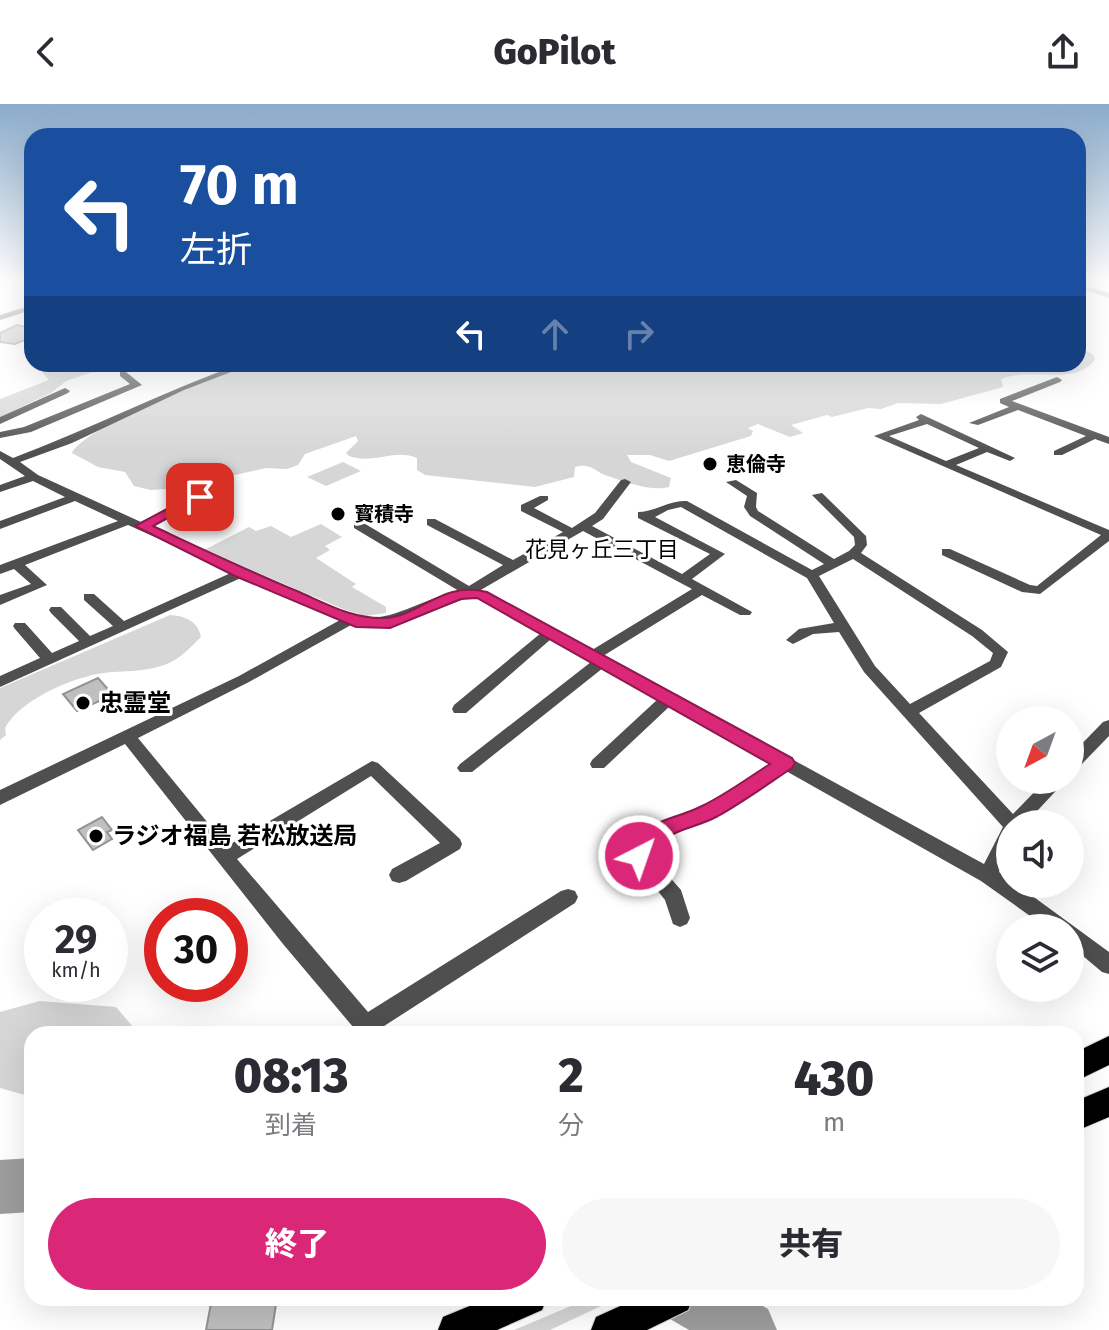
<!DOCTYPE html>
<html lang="ja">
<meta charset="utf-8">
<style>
:root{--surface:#fff;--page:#f7f7f7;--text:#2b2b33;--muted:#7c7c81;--accent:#db2777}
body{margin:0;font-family:"Fira Sans","Noto Sans JP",sans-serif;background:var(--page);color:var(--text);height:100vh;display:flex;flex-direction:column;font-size:30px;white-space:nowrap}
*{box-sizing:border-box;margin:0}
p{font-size:26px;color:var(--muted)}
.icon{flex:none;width:44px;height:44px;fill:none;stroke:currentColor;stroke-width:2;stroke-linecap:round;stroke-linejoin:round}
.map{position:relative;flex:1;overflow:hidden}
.details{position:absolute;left:24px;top:922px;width:1060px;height:280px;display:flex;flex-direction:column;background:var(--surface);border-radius:24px;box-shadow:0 8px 32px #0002}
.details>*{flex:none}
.banner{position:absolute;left:24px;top:24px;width:1062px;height:244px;border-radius:24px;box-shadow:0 8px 32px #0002;background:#1a4fa0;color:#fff;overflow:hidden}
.needle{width:52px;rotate:221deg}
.buttons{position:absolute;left:996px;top:602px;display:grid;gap:16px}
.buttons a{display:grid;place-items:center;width:88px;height:88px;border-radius:50%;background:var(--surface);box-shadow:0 8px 32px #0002;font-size:40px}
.speed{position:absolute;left:24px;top:794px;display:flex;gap:16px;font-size:40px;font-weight:700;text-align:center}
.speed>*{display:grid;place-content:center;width:104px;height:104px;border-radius:50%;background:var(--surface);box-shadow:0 8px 32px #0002;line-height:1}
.speed small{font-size:20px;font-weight:400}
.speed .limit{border:12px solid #d22;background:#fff;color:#111}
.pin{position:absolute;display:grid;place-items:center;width:68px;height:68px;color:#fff;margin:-34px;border-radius:16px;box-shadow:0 4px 12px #0006}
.me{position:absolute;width:88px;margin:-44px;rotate:41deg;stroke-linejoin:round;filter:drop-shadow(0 0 6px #0008)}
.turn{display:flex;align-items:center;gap:28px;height:168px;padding:0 24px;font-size:36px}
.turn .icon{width:104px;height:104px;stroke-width:2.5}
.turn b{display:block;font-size:56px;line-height:68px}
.lanes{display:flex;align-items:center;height:76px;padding:0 24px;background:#0003;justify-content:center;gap:40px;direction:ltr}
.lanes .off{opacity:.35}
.eta{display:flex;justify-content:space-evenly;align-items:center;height:136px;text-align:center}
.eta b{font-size:48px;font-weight:800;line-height:56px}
.button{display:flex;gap:16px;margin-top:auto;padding:16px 24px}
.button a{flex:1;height:92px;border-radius:48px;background:var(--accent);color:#fff;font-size:32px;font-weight:800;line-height:92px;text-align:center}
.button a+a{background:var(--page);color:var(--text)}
header{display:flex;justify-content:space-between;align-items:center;height:104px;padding:0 24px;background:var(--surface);font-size:36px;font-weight:800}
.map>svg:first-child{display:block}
.green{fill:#d6d6d6}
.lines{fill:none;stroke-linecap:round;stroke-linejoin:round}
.river{fill:#9d9d9d;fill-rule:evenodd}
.building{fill:#bfbfbf;stroke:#939393;stroke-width:2}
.primary-casing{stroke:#dbdbdb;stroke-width:2}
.street{fill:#4f4f4f;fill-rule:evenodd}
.primary{fill:#000;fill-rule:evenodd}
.route{fill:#db2777;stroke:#8e194d;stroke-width:2}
.poi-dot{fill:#000;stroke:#fff;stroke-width:3}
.labels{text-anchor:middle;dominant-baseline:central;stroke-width:6;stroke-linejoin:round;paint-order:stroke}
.far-poi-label{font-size:20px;font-weight:bold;fill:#000;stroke:#fff;text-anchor:start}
.far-neighbourhood-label{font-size:22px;fill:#000;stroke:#fff}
.poi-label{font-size:24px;font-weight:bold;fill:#000;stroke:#fff;text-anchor:start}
</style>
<header><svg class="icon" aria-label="back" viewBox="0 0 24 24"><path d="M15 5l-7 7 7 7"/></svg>GoPilot<svg class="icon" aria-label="share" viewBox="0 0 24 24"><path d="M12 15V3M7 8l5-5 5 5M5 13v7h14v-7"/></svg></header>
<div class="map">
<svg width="1109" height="1226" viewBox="0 0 1109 1226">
<rect width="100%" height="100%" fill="#fff"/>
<g class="green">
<path d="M 1078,243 L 1094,251 L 1095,256 C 1072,283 1035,262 1001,275 L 1003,283 L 941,300 L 898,299 L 881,305 L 868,304 L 832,313 L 827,311 L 791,321 L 803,329 L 790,333 L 758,320 L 748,324 L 753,327 L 751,332 L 669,357 L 650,351 L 627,351 L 631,358 L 671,374 L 669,383 C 650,388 623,377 605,371 C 593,366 590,359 575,363 L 574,373 L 535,383 L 425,371 L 417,366 L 417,354 C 396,344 372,361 349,352 L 346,349 L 358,337 L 356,332 L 305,350 L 298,361 L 287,365 L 266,364 L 178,384 L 151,386 L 134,382 L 125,368 L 98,363 L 72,349 C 84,323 223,268 256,260 L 1078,260 Z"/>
<path d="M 36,260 L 116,260 L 66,277 L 51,289 L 0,313 L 0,295 L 49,276 Z"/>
<path d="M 343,358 L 361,367 L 326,382 L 307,373 Z"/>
<path d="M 321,420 L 342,433 L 325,442 L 330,446 L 316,454 L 356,480 L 352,483 L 386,503 L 386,509 L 365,512 L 343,505 L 204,446 L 249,423 L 256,427 L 271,422 L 291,433 Z"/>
<path d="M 170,511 C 185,512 198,517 201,533 C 191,543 181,554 167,560 C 150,567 130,567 112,568 C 79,570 21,594 5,624 L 6,631 L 0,636 L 0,584 Z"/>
<path d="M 40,897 L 116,903 L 139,930 L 32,930 L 32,993 L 0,984 L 0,908 Z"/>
<path d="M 590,1194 L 618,1194 L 550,1226 L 514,1226 Z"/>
</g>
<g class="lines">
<g class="river">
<path d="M 32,1054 L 32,1108 L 0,1110 L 0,1056 Z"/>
<path d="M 662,1194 L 749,1194 L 768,1205 L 777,1226 L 689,1226 L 670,1215 Z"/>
</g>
</g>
<g class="building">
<path d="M 17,221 L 32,224 L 32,233 L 15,240 L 0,238 L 0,229 Z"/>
<path d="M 98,574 L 113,591 L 77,607 L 63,590 Z"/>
<path d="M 102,713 L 112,726 L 107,728 L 112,735 L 93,746 L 78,726 Z"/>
<path d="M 212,1194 L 277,1194 L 272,1226 L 206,1226 Z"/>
</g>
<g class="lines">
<defs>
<g id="primary">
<path d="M 1109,932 L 1109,961 L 1076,977 L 1076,948 Z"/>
<path d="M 1109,983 L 1109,1013 L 1076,1027 L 1076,997 Z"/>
<path d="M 489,1194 L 547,1194 L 542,1206 L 497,1226 L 438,1226 L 443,1213 Z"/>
<path d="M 638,1194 L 693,1194 L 688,1206 L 647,1226 L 591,1226 L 596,1213 Z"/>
</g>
</defs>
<use href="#primary" class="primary-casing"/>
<g class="street">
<path d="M 1078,179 L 1109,189 L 1109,194 L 1078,183 Z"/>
<path d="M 32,201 L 32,206 L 0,216 L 0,211 Z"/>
<path d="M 240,260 L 252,260 L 184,286 L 72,339 L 20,358 L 38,371 L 141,418 L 196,391 L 204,391 L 204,395 L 151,422 L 359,514 C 396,517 423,494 459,487 L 354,424 L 354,418 L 362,418 L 469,482 L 503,461 L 427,421 L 427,415 L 435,415 L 513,456 L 563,428 L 521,407 L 521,401 L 540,392 L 548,392 L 548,396 L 534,404 L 572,424 L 595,409 L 621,376 L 625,375 L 631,378 L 603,415 L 592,422 L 682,470 L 710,450 L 638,414 L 638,408 C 655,408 669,396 687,397 L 812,466 L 824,460 L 750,412 L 744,403 L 747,392 L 726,378 L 736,376 L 757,389 L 756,403 L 758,407 L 834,455 L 849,447 L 855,441 L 854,433 L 812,391 L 822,389 L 866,432 L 867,441 L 861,449 L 982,526 L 1008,548 L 1001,563 L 919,609 L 1013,710 L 1046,676 L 1066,676 L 1025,720 L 1010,720 L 1010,746 L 999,768 L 1010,776 L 1010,780 L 1016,780 L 1109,848 L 1109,870 L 1102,868 L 1070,841 L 1070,824 L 1047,824 L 981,777 L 786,667 L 716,712 L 665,732 L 656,738 L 649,750 L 681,786 L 690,814 L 687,820 L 680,823 L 673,820 L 665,796 L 630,752 L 637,736 L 652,722 L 704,702 L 772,659 L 670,602 L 604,664 L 592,664 L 590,660 L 592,656 L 658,595 L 603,564 L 472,668 L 460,668 L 457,664 L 460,660 L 591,558 L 551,535 L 466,609 L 454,609 L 452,605 L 454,601 L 541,529 L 479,495 L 467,494 L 392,521 L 375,524 L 351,521 L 249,578 L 138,634 L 227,742 L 372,657 L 378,659 L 460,735 L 462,740 L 460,745 L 406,777 L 399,779 L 392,777 L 389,771 L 392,765 L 440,739 L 371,672 L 237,755 L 368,908 L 561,787 L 568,785 L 575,787 L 578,793 L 575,799 L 381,924 L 384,930 L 359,930 L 283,840 L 125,640 L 0,701 L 0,686 L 239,572 L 340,516 L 243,473 L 0,583 L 0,572 L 40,554 L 15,525 L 13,522 L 15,519 L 25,519 L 52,549 L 79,537 L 51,509 L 49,506 L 51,503 L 61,503 L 90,532 L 113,522 L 84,496 L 84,490 L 94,490 L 124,517 L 233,468 L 128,421 L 25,461 L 47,481 L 0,501 L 0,491 L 31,480 L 14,465 L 0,470 L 0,461 L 118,417 L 75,397 L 0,425 L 0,417 L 65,393 L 33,377 L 0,388 L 0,381 L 25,372 L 0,355 L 0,347 L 13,354 C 90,325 162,288 240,260 ZM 681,403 L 807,474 L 834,519 L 799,525 L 786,536 L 793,540 L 813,530 L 839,528 L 864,568 L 1003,723 L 984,760 L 603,552 L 702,491 L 740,511 L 750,511 L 752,508 L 692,475 L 725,450 L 655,413 L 668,406 ZM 583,427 L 692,485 L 592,546 L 487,488 L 479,487 ZM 853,455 L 972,532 L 993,549 L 990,557 L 910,600 L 875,562 L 819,472 Z"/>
<path d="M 120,268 L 126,268 L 142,281 L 31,328 L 0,334 L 0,328 L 24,323 L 130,280 L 120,272 Z"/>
<path d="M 1057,273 L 1062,276 L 1060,278 L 1012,297 L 1109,333 L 1109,340 L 1095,335 L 1062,351 L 1054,351 L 1054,347 L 1086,332 L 1018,306 L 978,321 L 969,319 L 1009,303 L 1000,299 L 1000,295 Z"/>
<path d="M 65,284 L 70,287 L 68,289 L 0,320 L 0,313 Z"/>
<path d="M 921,310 L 1015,354 L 1010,357 L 987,348 L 956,361 L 1109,426 L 1109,437 L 1040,490 L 1022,488 L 942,451 L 942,445 L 950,445 L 1030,481 L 1037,482 L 1101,431 L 874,332 L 919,316 L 916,313 ZM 927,320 L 979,344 L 946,357 L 889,332 Z"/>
<path d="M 1109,616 L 1109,632 L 1076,666 L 1070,668 L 1070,652 L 1103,618 Z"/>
</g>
<use href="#primary" class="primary"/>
</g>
<linearGradient id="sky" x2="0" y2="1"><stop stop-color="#8aabca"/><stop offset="0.51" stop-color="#fff"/><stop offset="1" stop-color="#fff" stop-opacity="0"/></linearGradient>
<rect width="1109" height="349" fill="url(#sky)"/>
<path class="route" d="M 195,390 L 206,393 L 153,422 C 200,444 248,467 297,487 C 325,499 352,515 384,514 C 420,513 442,476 487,488 L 792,654 L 795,659 L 792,664 C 768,680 743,698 718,712 C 686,729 666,722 647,758 L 639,761 L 632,758 L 629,752 C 646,712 668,719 702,702 C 725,691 748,674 770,660 L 477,494 L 461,495 L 390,524 L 356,523 L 235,472 L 135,422 Z"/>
<g class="poi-dot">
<circle cx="710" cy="360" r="8"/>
<circle cx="338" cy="410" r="8"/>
<circle cx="83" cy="599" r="8"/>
<circle cx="96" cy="732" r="8"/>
</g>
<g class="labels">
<g class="far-poi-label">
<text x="726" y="360">恵倫寺</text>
<text x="354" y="410">寳積寺</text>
</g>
<g class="far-neighbourhood-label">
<text x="602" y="445">花見ヶ丘三丁目</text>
</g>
<g class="poi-label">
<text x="99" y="599">忠霊堂</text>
<text x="112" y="732">ラジオ福島 若松放送局</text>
</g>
</g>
</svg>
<div class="buttons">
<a><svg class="needle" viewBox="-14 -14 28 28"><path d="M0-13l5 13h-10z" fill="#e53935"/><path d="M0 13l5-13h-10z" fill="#7c7c81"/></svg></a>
<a><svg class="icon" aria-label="sound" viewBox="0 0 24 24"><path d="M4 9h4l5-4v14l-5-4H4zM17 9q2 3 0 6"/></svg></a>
<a><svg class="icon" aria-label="layers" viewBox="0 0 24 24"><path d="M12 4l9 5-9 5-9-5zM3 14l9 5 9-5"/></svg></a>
</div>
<div class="speed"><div>29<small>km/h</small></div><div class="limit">30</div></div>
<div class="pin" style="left:200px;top:393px;background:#d93025"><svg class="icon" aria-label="arrive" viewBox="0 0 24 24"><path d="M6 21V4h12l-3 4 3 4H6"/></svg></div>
<svg class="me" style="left:639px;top:752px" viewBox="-20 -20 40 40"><circle r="17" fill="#db2777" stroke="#fff" stroke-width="3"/><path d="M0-11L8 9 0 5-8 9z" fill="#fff"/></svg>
<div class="banner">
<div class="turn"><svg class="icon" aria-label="left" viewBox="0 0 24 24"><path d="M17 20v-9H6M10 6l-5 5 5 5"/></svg><div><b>70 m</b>左折</div></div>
<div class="lanes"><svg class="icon" aria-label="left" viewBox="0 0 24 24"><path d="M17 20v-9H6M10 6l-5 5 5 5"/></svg><svg class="icon off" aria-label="ahead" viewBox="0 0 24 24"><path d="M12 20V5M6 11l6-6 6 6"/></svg><svg class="icon off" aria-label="right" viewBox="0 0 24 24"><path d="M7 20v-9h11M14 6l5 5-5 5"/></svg></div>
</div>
<section class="details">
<div class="eta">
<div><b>08:13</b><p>到着</p></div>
<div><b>2</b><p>分</p></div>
<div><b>430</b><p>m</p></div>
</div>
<div class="button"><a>終了</a><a>共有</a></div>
</section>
</div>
